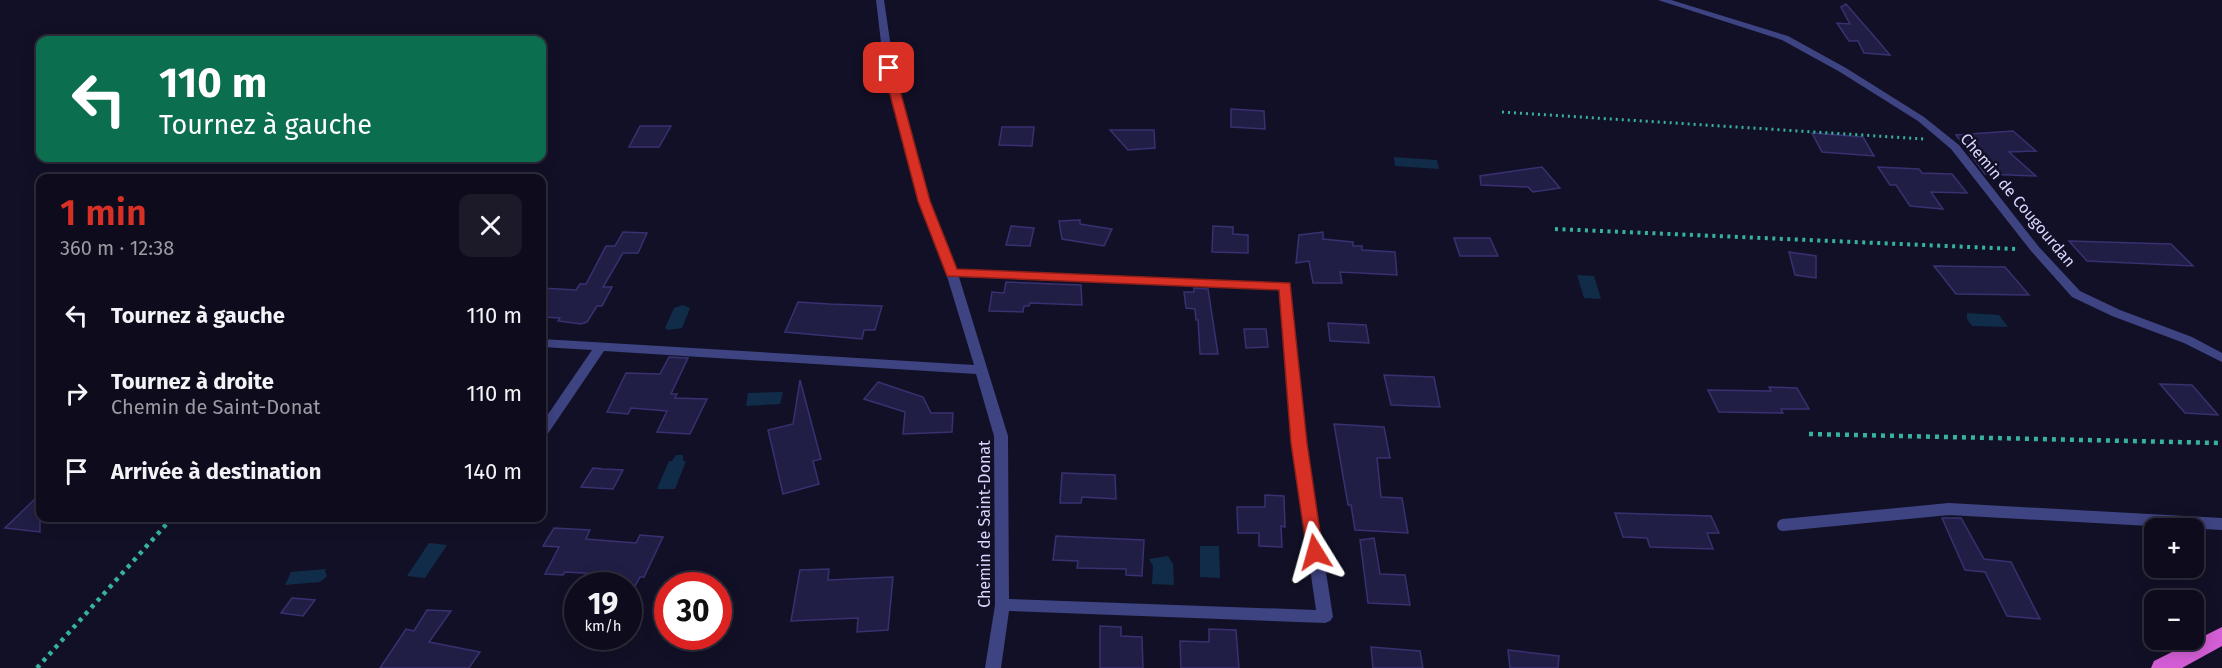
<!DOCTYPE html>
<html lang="fr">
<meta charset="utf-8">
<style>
:root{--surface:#0e0c1c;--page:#1c1a29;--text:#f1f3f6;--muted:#9b9ba3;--line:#2e2c3b;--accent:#d93025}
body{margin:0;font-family:"Fira Sans",sans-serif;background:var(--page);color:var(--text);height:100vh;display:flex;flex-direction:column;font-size:22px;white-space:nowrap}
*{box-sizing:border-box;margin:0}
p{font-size:20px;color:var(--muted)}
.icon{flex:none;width:33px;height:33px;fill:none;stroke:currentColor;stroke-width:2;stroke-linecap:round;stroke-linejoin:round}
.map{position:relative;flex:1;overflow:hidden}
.details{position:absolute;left:36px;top:174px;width:510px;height:348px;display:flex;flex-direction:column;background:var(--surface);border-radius:12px;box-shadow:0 3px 15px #0003,0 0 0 2px var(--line)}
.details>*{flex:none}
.top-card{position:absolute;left:36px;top:36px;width:510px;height:126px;border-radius:12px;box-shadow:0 3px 15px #0003,0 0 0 2px var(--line);background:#0b6e4f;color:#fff;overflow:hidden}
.tools{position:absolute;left:2144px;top:518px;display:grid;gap:12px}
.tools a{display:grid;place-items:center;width:60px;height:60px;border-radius:12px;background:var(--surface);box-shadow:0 3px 15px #0003,0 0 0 2px var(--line);font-size:30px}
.speed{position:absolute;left:564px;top:572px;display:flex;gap:12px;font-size:30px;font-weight:700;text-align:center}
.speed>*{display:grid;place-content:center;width:78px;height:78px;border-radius:50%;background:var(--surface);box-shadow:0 3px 15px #0003,0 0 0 2px var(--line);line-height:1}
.speed small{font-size:15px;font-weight:400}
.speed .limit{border:9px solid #d22;background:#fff;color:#111}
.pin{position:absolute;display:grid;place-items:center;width:51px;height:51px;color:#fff;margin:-26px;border-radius:12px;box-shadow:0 3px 9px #0006}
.me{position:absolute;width:66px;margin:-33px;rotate:352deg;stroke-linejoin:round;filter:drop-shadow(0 0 4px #0008)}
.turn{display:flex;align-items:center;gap:21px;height:126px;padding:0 24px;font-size:27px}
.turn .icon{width:78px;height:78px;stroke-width:2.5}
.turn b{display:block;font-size:42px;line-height:51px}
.round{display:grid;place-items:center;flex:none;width:63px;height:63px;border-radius:12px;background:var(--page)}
.summary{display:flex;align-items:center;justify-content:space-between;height:102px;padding:0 24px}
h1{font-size:36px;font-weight:600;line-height:45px;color:var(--accent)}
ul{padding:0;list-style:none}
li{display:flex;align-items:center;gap:18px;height:78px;padding:0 24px}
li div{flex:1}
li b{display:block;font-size:22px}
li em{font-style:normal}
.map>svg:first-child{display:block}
.water{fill:#112c49}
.building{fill:#211e46;stroke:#373170;stroke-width:1.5}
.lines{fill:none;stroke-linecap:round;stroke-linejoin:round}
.path-far2{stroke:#36b29e;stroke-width:3;stroke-dasharray:2 4;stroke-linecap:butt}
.path-far1{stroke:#36b29e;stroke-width:4;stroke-dasharray:3 4.5;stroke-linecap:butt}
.path{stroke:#36b29e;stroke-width:4.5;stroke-dasharray:4 5;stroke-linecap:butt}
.service{stroke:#3e4382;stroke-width:12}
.minor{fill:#3e4382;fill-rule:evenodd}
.trunk{fill:#d45ed6;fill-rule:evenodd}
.route{fill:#d93025;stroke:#8d1f18;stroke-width:1.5}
.labels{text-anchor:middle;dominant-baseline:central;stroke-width:5;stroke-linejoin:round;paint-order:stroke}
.street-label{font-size:16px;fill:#d8d7fd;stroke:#121026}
</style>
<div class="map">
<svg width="2222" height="668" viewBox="0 0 2222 668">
<rect width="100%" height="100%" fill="#121026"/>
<g class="water">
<path d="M 1394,157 L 1437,160 L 1439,169 L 1395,166 Z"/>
<path d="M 1577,275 L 1594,276 L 1601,299 L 1584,298 Z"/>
<path d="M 683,305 L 690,308 L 682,328 L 668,330 L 665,328 L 674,308 Z"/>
<path d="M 1967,313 L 1999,315 L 2008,327 L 1972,326 L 1967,319 Z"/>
<path d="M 783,392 L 780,404 L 746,406 L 748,393 Z"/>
<path d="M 676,455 L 683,455 L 683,461 L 686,461 L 675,489 L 657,489 L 669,461 L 672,461 Z"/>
<path d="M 429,543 L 447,545 L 425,578 L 407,576 Z"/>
<path d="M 1200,546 L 1219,546 L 1220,578 L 1200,577 Z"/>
<path d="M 1168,556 L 1173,564 L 1174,585 L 1152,584 L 1153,566 L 1149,559 Z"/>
<path d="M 326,569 L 325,572 L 327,576 L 320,582 L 285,585 L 291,572 Z"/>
</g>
<g class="building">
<path d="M 1846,4 L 1879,42 L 1890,55 L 1864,53 L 1858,41 L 1849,41 L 1837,23 L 1850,24 L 1841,7 Z"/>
<path d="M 1231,109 L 1264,111 L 1265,129 L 1231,127 Z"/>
<path d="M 640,126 L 671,126 L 659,147 L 629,147 Z"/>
<path d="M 1002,127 L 1034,127 L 1032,146 L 999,145 Z"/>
<path d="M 1110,130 L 1154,130 L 1155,148 L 1128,150 Z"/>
<path d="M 2013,131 L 2036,151 L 2009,152 L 2036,176 L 1985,174 L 1956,135 Z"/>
<path d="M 1812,133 L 1863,137 L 1874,156 L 1822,152 Z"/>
<path d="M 1542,167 L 1560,188 L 1533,192 L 1528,187 L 1481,185 L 1480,176 Z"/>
<path d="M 1878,167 L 1919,169 L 1922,173 L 1952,174 L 1967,193 L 1931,192 L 1943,209 L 1910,206 L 1896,185 L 1890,185 Z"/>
<path d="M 1080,220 L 1080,224 L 1112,229 L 1104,246 L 1062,239 L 1059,221 Z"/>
<path d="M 1011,226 L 1034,228 L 1030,246 L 1006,245 Z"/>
<path d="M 1213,226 L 1233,227 L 1233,234 L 1248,235 L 1248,253 L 1212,252 Z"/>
<path d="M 623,232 L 647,233 L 638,253 L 623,253 L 603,287 L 612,287 L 602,306 L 597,306 L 587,322 L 581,324 L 558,321 L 560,318 L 542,317 L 542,288 L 576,290 L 580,284 L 586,284 L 606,246 L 615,246 Z"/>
<path d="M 1323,232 L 1323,239 L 1353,242 L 1353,246 L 1362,246 L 1362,250 L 1395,252 L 1397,275 L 1340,272 L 1342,283 L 1313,283 L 1309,261 L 1296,263 L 1299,235 Z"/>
<path d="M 1454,238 L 1490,238 L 1498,256 L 1460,256 Z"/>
<path d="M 2069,241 L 2171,244 L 2193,266 L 2087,261 Z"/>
<path d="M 1789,252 L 1816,256 L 1816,278 L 1795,275 Z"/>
<path d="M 1934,266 L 2005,267 L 2029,295 L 1956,294 Z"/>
<path d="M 1006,282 L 1081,285 L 1082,305 L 1030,303 L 1029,306 L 1024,306 L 1023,312 L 989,311 L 992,292 L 1004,293 Z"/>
<path d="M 1194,288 L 1208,289 L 1218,354 L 1200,354 L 1198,320 L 1196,320 L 1195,309 L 1186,308 L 1184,292 L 1194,292 Z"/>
<path d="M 798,302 L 830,304 L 882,306 L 875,330 L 864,330 L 862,339 L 785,332 Z"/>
<path d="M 1328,323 L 1366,325 L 1369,343 L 1330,341 Z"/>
<path d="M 1244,329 L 1266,329 L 1268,347 L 1246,348 Z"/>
<path d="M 669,357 L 688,358 L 671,394 L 677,394 L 675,398 L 707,399 L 690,434 L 657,432 L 667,411 L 631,408 L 628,414 L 607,412 L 626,373 L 660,374 Z"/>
<path d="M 1384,375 L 1434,377 L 1440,407 L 1391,405 Z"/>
<path d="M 800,380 L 821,459 L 813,461 L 819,484 L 783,494 L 768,430 L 793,424 Z"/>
<path d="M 878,382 L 923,397 L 931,413 L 953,413 L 952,432 L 903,434 L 905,412 L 864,399 Z"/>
<path d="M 2160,384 L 2192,385 L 2218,415 L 2185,413 Z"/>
<path d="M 1769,387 L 1797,388 L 1809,409 L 1781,409 L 1783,413 L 1719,412 L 1708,390 L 1771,391 Z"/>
<path d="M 1334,424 L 1384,427 L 1390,458 L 1377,458 L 1381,497 L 1402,498 L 1408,533 L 1355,530 L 1351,505 L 1348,505 Z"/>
<path d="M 593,468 L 603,469 L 623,470 L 613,489 L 581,487 Z"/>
<path d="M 1062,473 L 1115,475 L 1116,499 L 1082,497 L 1081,503 L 1060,503 Z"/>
<path d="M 40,494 L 40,532 L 5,528 Z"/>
<path d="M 1265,495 L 1284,496 L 1285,527 L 1281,526 L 1282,547 L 1259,546 L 1259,533 L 1238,533 L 1237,507 L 1265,507 Z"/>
<path d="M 1615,513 L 1711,516 L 1719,533 L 1707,533 L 1713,549 L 1650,547 L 1647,538 L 1623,537 Z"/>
<path d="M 1942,518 L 1961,518 L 1984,559 L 2011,562 L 2040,619 L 2007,616 L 1985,572 L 1965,570 Z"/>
<path d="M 554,528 L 590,530 L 586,539 L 636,543 L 640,535 L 663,537 L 644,577 L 640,577 L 635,586 L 616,584 L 620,575 L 565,572 L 563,575 L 545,574 L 559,547 L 543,546 Z"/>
<path d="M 1056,536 L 1144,540 L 1142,576 L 1126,575 L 1126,569 L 1077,568 L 1078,561 L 1053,560 Z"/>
<path d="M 1374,538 L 1380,574 L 1405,575 L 1410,605 L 1368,603 L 1360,540 Z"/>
<path d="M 829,569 L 828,580 L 893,577 L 888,630 L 857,632 L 858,618 L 791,621 L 800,570 Z"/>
<path d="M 292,598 L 315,600 L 303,616 L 281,613 Z"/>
<path d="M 427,610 L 451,611 L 429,642 L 480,652 L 469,668 L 380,668 L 406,629 L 414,631 Z"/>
<path d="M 1100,626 L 1121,627 L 1121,636 L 1142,637 L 1143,668 L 1100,668 Z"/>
<path d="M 1209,629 L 1236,630 L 1239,668 L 1181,668 L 1180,641 L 1209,642 Z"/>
<path d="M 1371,647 L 1420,651 L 1423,668 L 1373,668 Z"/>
<path d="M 1508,650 L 1559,656 L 1558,668 L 1510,668 Z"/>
</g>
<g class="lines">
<path class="path-far2" d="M 1502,112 L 1924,139"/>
<path class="path-far1" d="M 1555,229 L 2016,249"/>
<g class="path">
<path d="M 1809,434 L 2222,443"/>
<path d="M 37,668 L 172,518"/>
</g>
<path class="service" d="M 1783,525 L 1949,509 L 2222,524"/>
<g class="minor">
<path d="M 876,0 L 884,0 L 894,68 L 929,201 L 956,270 L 1289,283 L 1306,443 L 1333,617 L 1330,621 L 1325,623 L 1009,611 L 1001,668 L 985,668 L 995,605 L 994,436 L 976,374 L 604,351 L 547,435 L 542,437 L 542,423 L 592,350 L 542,347 L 542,339 L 974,365 L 946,273 L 919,201 L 884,68 ZM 959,277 L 1280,289 L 1292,443 L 1316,610 L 1009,599 L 1008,436 Z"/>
<path d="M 1658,0 L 1671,0 L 1788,36 L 1846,68 L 1924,117 L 1959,145 L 2039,247 L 2080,291 L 2120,310 L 2192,337 L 2222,353 L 2222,362 L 2184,343 L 2112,316 L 2072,297 L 2031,251 L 1951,149 L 1918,121 L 1840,72 L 1782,40 Z"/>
</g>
<path class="trunk" d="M 2222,627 L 2222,646 L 2182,668 L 2151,668 L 2154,661 Z"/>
</g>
<path class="route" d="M 889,65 L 894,68 L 930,201 L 957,269 L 1290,283 L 1307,443 L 1323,552 L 1321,556 L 1315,558 L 1309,556 L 1307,552 L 1291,443 L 1279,290 L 947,276 L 918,201 L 883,68 Z"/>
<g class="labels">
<g class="street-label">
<text transform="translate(2018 200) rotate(50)">Chemin de Cougourdan</text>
<text transform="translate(984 524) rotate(-90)">Chemin de Saint-Donat</text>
</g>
</g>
</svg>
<div class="tools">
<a>+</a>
<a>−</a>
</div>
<div class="speed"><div>19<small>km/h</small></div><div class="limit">30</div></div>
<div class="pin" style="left:889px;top:68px;background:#d93025"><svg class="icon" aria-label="arrive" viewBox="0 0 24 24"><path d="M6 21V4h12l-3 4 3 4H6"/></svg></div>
<svg class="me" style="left:1315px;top:552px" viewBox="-20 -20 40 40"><path d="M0-17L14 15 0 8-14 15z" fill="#d93025" stroke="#fff" stroke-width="4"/></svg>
<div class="top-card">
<div class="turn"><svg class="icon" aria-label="left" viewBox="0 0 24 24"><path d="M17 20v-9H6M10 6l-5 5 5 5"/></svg><div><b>110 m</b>Tournez à gauche</div></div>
</div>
<section class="details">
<div class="summary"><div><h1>1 min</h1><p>360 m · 12:38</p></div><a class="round"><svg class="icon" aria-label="close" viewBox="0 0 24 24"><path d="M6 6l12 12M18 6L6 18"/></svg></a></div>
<ul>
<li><svg class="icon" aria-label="left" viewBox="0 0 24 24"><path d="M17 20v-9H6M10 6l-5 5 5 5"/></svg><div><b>Tournez à gauche</b></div><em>110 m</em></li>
<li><svg class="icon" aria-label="right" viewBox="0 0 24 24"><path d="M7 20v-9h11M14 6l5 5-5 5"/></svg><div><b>Tournez à droite</b><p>Chemin de Saint-Donat</p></div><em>110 m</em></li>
<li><svg class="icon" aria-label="arrive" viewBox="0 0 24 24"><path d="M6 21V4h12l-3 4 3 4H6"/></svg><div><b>Arrivée à destination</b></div><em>140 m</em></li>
</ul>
</section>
</div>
